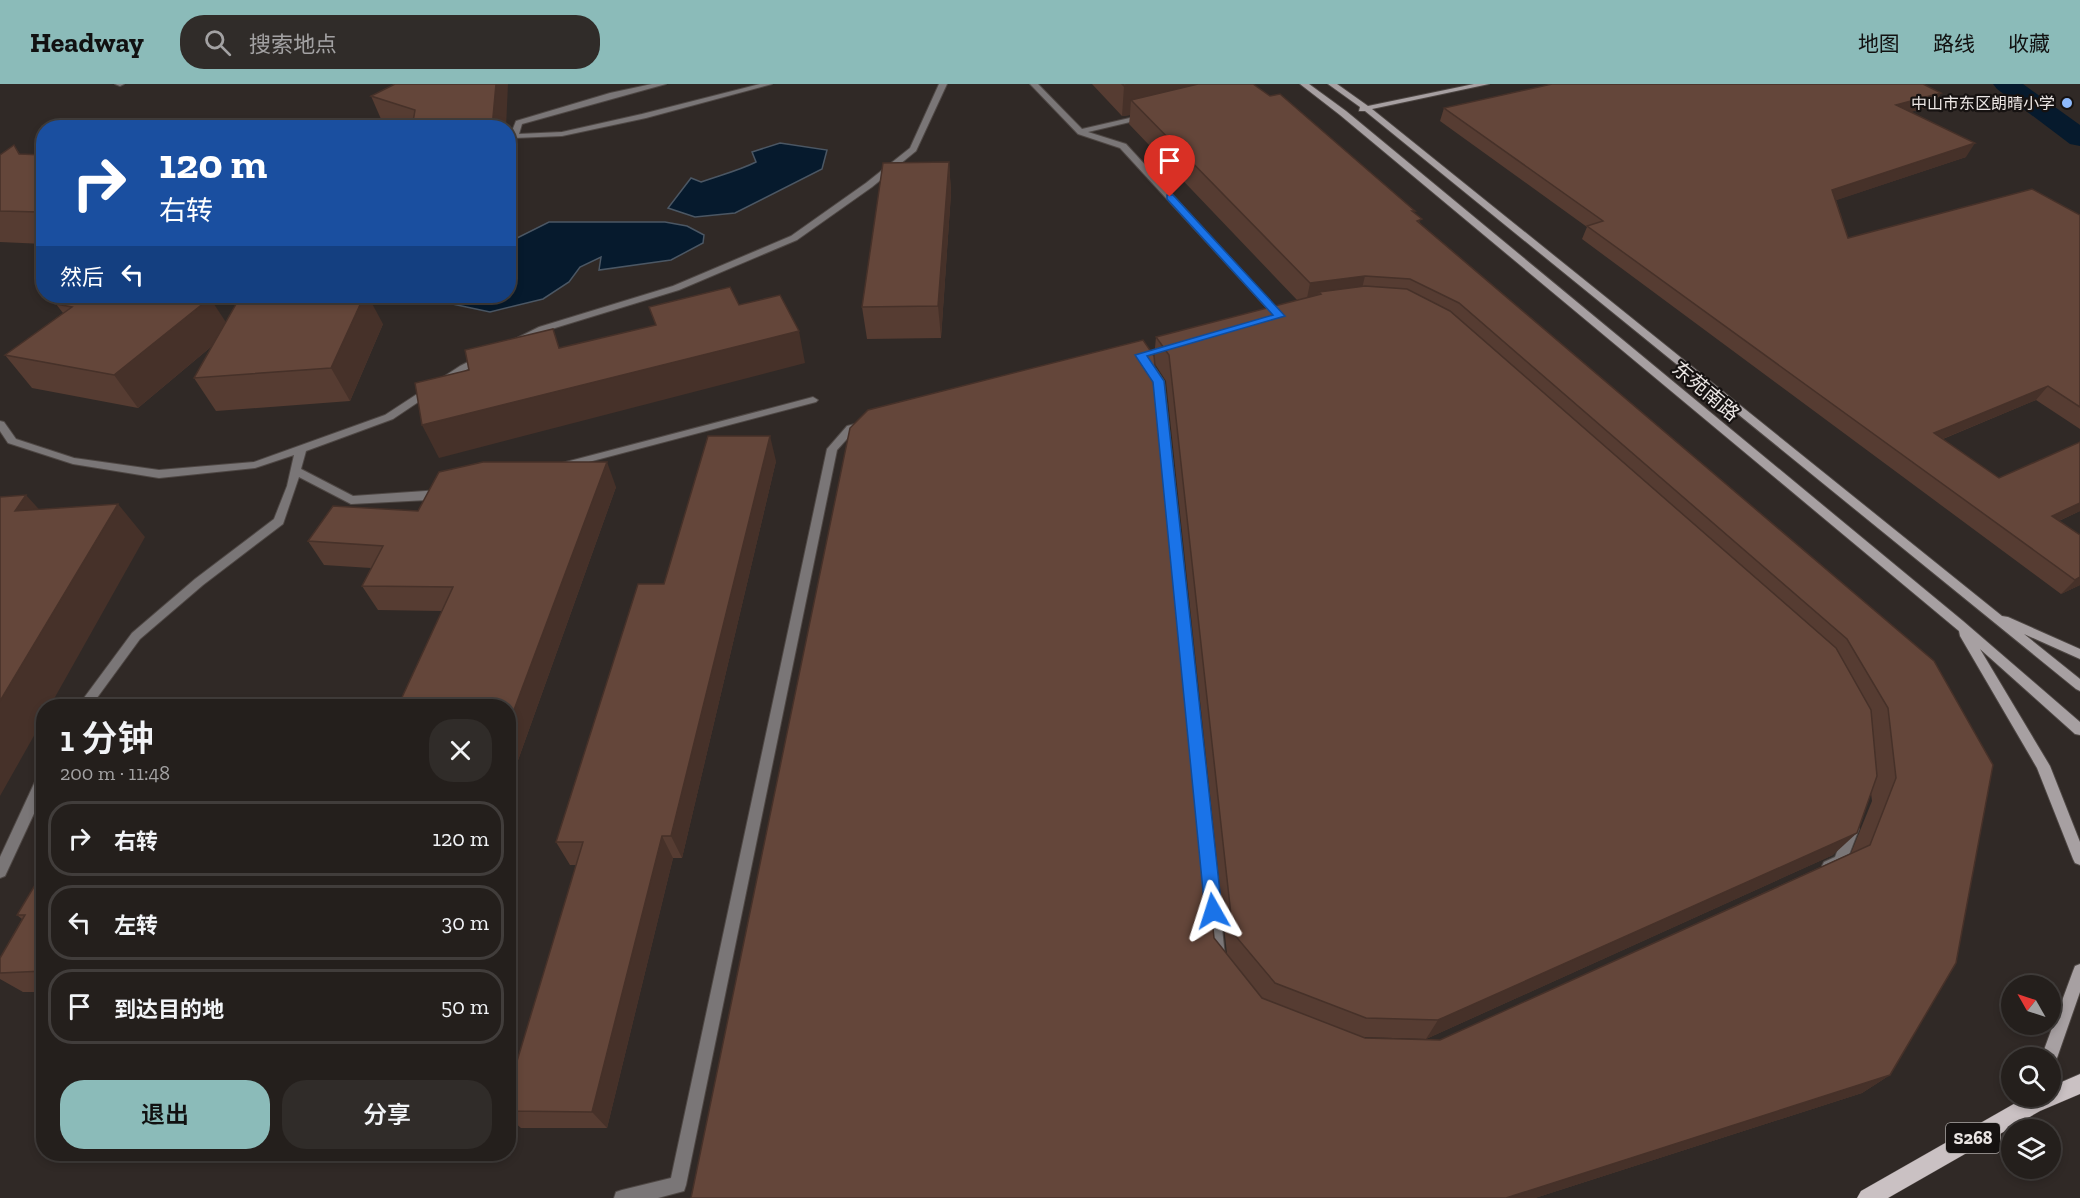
<!DOCTYPE html>
<html lang="zh">
<meta charset="utf-8">
<style>
:root{--surface:#241f1c;--page:#302c29;--text:#f1f3f6;--muted:#a3a2a3;--line:#413d3b;--accent:#8bbbb9}
body{margin:0;font-family:"Zilla Slab","Noto Sans SC",serif;background:var(--page);color:var(--text);height:100vh;display:flex;flex-direction:column;font-size:22px;white-space:nowrap}
*{box-sizing:border-box;margin:0}
p{font-size:20px;color:var(--muted)}
.icon{flex:none;width:33px;height:33px;fill:none;stroke:currentColor;stroke-width:2;stroke-linecap:round;stroke-linejoin:round}
.map{position:relative;flex:1;overflow:hidden}
.drawer{position:absolute;left:36px;top:615px;width:480px;height:462px;display:flex;flex-direction:column;background:var(--surface);border-radius:24px;box-shadow:0 3px 9px #0003,0 0 0 2px var(--line)}
.drawer>*{flex:none}
.guide{position:absolute;left:36px;top:36px;width:480px;height:183px;border-radius:24px;box-shadow:0 3px 9px #0003,0 0 0 2px var(--line);background:#1a4fa0;color:#fff;overflow:hidden}
.needle{width:39px;rotate:309deg}
.buttons{position:absolute;left:2001px;top:891px;display:grid;gap:12px}
.buttons a{display:grid;place-items:center;width:60px;height:60px;border-radius:50%;background:var(--surface);box-shadow:0 3px 9px #0003,0 0 0 2px var(--line);font-size:30px}
.pin{position:absolute;display:grid;place-items:center;width:51px;height:51px;color:#fff;margin:-62px -26px;border-radius:50% 50% 50% 0;rotate:-45deg;box-shadow:0 0 6px #0007}
.pin .icon{rotate:45deg}
.me{position:absolute;width:66px;margin:-33px;rotate:354deg;stroke-linejoin:round;filter:drop-shadow(0 0 4px #0008)}
.turn{display:flex;align-items:center;gap:21px;height:126px;padding:0 24px;font-size:27px}
.turn .icon{width:78px;height:78px;stroke-width:2.5}
.turn b{display:block;font-size:42px;line-height:51px}
.then{display:flex;align-items:center;height:57px;padding:0 24px;background:#0003;gap:12px;font-size:22px}
.round{display:grid;place-items:center;flex:none;width:63px;height:63px;border-radius:24px;background:var(--page)}
.head{display:flex;align-items:center;justify-content:space-between;height:102px;padding:0 24px}
h1{font-size:36px;font-weight:600;line-height:45px}
.cta{display:flex;gap:12px;margin-top:auto;padding:12px 24px}
.cta a{flex:1;height:69px;border-radius:24px;background:var(--accent);color:#111;font-size:24px;font-weight:600;line-height:69px;text-align:center}
.cta a+a{background:var(--page);color:var(--text)}
ul{padding:0;list-style:none}
li{display:flex;align-items:center;gap:18px;height:75px;margin:0 12px 9px;padding:0 12px;border:3px solid var(--line);border-radius:24px}
li div{flex:1}
li b{display:block;font-size:22px}
li em{font-style:normal}
header{display:flex;align-items:center;gap:36px;box-sizing:border-box;height:84px;padding:0 30px;background:var(--accent);color:#111}
header strong{font-size:28px}
nav{display:flex;gap:33px;margin-inline-start:auto;font-size:21px}
.search{width:420px;height:54px;background:var(--page);display:flex;align-items:center;gap:15px;box-sizing:border-box;padding:0 21px;border-radius:24px;color:var(--muted);font-size:22px}
.map>svg:first-child{display:block}
.water{fill:#061a2d;stroke:#4b5764;stroke-width:1.5}
.lines{fill:none;stroke-linecap:round;stroke-linejoin:round}
.canal{fill:#061a2d;fill-rule:evenodd}
.street-casing{stroke:#4e4744;stroke-width:2}
.secondary-casing{stroke:#4e4744;stroke-width:2}
.primary-casing{stroke:#4e4744;stroke-width:1}
.street{fill:#7a7677;fill-rule:evenodd}
.secondary{fill:#a7a0a2;fill-rule:evenodd}
.primary{fill:#cac1c3;fill-rule:evenodd}
.wall{fill:#563c32;fill-rule:evenodd}
.shaded-wall{fill:#463129}
.building{fill:#64463a;stroke:#463129;stroke-width:1.5}
.route{fill:#1a73e8;stroke:#114b97;stroke-width:1.5}
.poi-dot{fill:#8db9fc;stroke:#161211;stroke-width:2}
.labels{text-anchor:middle;dominant-baseline:central;stroke-width:4.5;stroke-linejoin:round;paint-order:stroke}
.far-poi-label{font-size:16px;fill:#ebe6e4;stroke:#161211;text-anchor:end}
.shield{fill:#161211;stroke:#aba6a5;stroke-width:1.5}
.shield-label{font-size:18px;font-weight:bold;fill:#ebe6e4}
.street-label{font-size:20px;fill:#ebe6e4;stroke:#161211}
</style>
<header>
<strong>Headway</strong>
<div class="search"><svg class="icon" aria-label="search" viewBox="0 0 24 24"><circle cx="10" cy="10" r="6"/><path d="M15 15l6 6"/></svg>搜索地点</div>
<nav><a>地图</a><a>路线</a><a>收藏</a></nav>
</header>
<div class="map">
<svg width="2080" height="1114" viewBox="0 0 2080 1114">
<rect width="100%" height="100%" fill="#302926"/>
<g class="water">
<path d="M 780,59 L 827,66 L 822,85 L 735,129 L 695,133 L 668,124 L 691,94 L 701,98 C 720,91 738,87 756,78 L 752,68 Z"/>
<path d="M 549,138 L 665,138 L 687,142 L 704,151 L 703,159 L 671,176 L 599,186 L 601,173 L 580,183 L 569,198 L 543,215 L 490,228 L 443,218 L 449,212 L 508,212 L 509,158 Z"/>
</g>
<g class="lines">
<path class="canal" d="M 1993,0 L 2023,0 L 2080,41 L 2080,62 L 2070,60 L 1997,5 Z"/>
<defs>
<g id="street">
<path d="M 115,0 L 124,0 L 120,2 Z"/>
<path d="M 652,0 L 666,0 L 522,40 L 519,50 L 562,48 L 642,30 L 760,0 L 772,0 L 646,34 L 562,52 L 514,54 L 510,52 L 516,37 L 610,9 Z"/>
<path d="M 939,0 L 947,0 L 916,67 L 872,103 L 797,156 L 679,206 L 545,247 L 519,259 L 516,260 L 511,257 L 539,243 L 673,202 L 791,152 L 866,99 L 910,64 Z"/>
<path d="M 1030,0 L 1038,0 L 1082,45 L 1147,30 L 1147,34 L 1088,48 L 1126,60 L 1282,230 L 1286,230 L 1286,234 L 1277,235 L 1120,64 L 1078,50 Z"/>
<path d="M 482,271 L 487,274 L 485,276 L 466,286 L 393,335 L 306,367 L 301,385 L 353,412 L 440,406 L 444,407 L 445,410 L 444,413 L 428,416 L 351,420 L 299,393 L 283,440 L 203,501 L 140,555 L 91,622 L 78,622 L 132,549 L 195,495 L 274,435 L 287,402 L 294,371 L 255,384 L 159,394 L 73,380 L 8,359 L 0,347 L 0,337 L 4,338 L 16,355 L 74,374 L 159,386 L 254,378 L 385,331 L 460,282 Z"/>
<path d="M 1149,278 L 1152,279 L 1164,297 L 1225,872 L 1223,877 L 1218,879 L 1213,877 L 1211,872 L 1154,297 L 1144,281 Z"/>
<path d="M 813,313 L 818,316 L 816,318 L 562,385 L 557,382 L 562,379 Z"/>
<path d="M 863,338 L 867,339 L 867,343 L 855,346 L 837,366 L 686,1101 L 684,1107 L 658,1114 L 614,1114 L 616,1108 L 622,1106 L 671,1094 L 827,365 L 847,342 Z"/>
<path d="M 44,688 L 44,708 L 5,792 L 0,794 L 0,773 L 39,689 Z"/>
<path d="M 1852,739 L 1857,741 L 1859,745 L 1845,781 L 1829,788 L 1824,786 L 1822,782 L 1824,778 L 1835,773 L 1847,741 Z"/>
</g>
<g id="secondary">
<path d="M 1300,0 L 1309,0 L 1346,27 L 1963,537 L 2080,638 L 2080,651 L 2075,650 L 1980,565 L 2050,682 L 2080,758 L 2080,781 L 2075,779 L 2073,775 L 2037,684 L 1960,552 L 1959,547 L 1340,31 Z"/>
<path d="M 1328,0 L 1337,0 L 1368,22 L 1474,0 L 1489,0 L 1372,25 L 2002,532 L 2008,533 L 2080,565 L 2080,575 L 2024,550 L 2080,595 L 2080,607 L 2076,605 L 1365,27 L 1359,27 L 1360,23 Z"/>
<path d="M 2080,880 L 2080,908 L 2057,974 L 2055,980 L 2050,981 L 2050,974 L 2041,974 L 2073,887 L 2075,882 Z"/>
</g>
<path id="primary" d="M 2080,990 L 2080,1010 L 2040,1027 L 1888,1114 L 1857,1114 L 1861,1107 L 2026,1013 L 2050,1012 L 2050,1003 Z"/>
</defs>
<use href="#street" class="street-casing"/>
<use href="#secondary" class="secondary-casing"/>
<use href="#primary" class="primary-casing"/>
<use href="#street" class="street"/>
<use href="#secondary" class="secondary"/>
<use href="#primary" class="primary"/>
</g>
<g class="wall">
<path d="M 1092,0 L 1253,0 L 1414,129 L 1421,140 L 1934,577 L 1890,991 L 1862,1009 L 1535,1114 L 691,1114 L 1154,274 L 1156,253 L 1298,217 L 1129,40 L 1130,31 L 1122,32 ZM 1155,280 L 1166,297 L 1227,870 L 1214,854 ZM 1871,709 L 1872,717 L 1851,769 L 1440,956 L 1365,954 L 1361,953 L 1426,955 L 1833,771 Z"/>
<path d="M 1941,9 L 1933,22 L 1910,28 L 1966,73 L 1836,116 L 1848,154 L 2080,131 L 2080,345 L 2036,316 L 1943,355 L 1999,394 L 2080,358 L 2080,427 L 2059,437 L 2080,501 L 2061,510 L 1582,155 L 1587,143 L 1440,37 L 1444,24 Z"/>
<path d="M 371,12 L 506,44 L 388,44 L 384,42 Z"/>
<path d="M 14,61 L 20,70 L 44,71 L 44,160 L 0,158 L 0,71 Z"/>
<path d="M 949,78 L 951,109 L 941,254 L 867,255 L 862,223 Z"/>
<path d="M 56,220 L 226,238 L 383,240 L 350,317 L 216,327 L 194,294 L 212,262 L 138,324 L 32,304 L 5,271 L 63,229 Z"/>
<path d="M 776,377 L 682,774 L 673,774 L 607,1044 L 521,1044 L 508,1033 L 508,1007 L 576,781 L 570,781 L 556,758 L 664,500 Z"/>
<path d="M 616,403 L 517,679 L 510,679 L 508,683 L 508,622 L 442,527 L 378,526 L 362,502 L 371,484 L 324,481 L 308,457 L 418,427 Z"/>
<path d="M 44,786 L 44,908 L 23,908 L 0,895 L 0,874 L 22,835 L 17,831 Z"/>
</g>
<g class="shaded-wall">
<path d="M 496,0 L 508,0 L 506,44 L 492,44 Z"/>
<path d="M 1133,0 L 1227,0 L 1131,16 L 1130,31 L 1122,32 L 1124,2 Z"/>
<path d="M 1941,9 L 1933,22 L 1888,34 L 1896,21 Z"/>
<path d="M 1975,59 L 1966,73 L 1825,120 L 1832,106 Z"/>
<path d="M 949,78 L 951,109 L 941,254 L 938,222 Z"/>
<path d="M 1365,192 L 1359,217 L 1319,208 L 1316,223 L 1305,224 L 1310,199 Z"/>
<path d="M 364,212 L 368,212 L 383,240 L 350,317 L 331,284 Z"/>
<path d="M 210,214 L 231,246 L 138,324 L 114,291 Z"/>
<path d="M 799,247 L 805,279 L 439,374 L 422,341 Z"/>
<path d="M 2048,302 L 2036,316 L 1923,363 L 1934,349 Z"/>
<path d="M 770,352 L 776,377 L 682,774 L 671,752 Z"/>
<path d="M 607,378 L 616,403 L 517,679 L 508,665 L 508,642 Z"/>
<path d="M 26,411 L 56,444 L 15,427 Z"/>
<path d="M 2080,419 L 2080,427 L 2039,446 L 2052,432 Z"/>
<path d="M 118,420 L 145,453 L 50,622 L 44,622 L 44,634 L 0,712 L 0,617 Z"/>
<path d="M 2080,493 L 2080,501 L 2061,510 L 2075,496 Z"/>
<path d="M 1857,749 L 1833,771 L 1426,955 L 1438,936 Z"/>
<path d="M 662,752 L 673,774 L 607,1044 L 592,1028 Z"/>
<path d="M 1890,991 L 1862,1009 L 1535,1114 L 1506,1114 Z"/>
</g>
<g class="building">
<path d="M 395,0 L 496,0 L 492,44 L 412,44 L 415,26 L 371,12 Z"/>
<path d="M 1122,0 L 1133,0 L 1124,2 Z"/>
<path d="M 1198,0 L 1253,0 L 1270,12 L 1280,10 L 1415,127 L 1412,127 L 1422,135 L 1417,137 L 1934,577 L 1993,681 L 1956,879 L 1890,991 L 1506,1114 L 691,1114 L 850,344 L 868,326 L 1143,256 L 1154,272 L 1214,854 L 1262,914 L 1365,954 L 1440,956 L 1870,761 L 1896,694 L 1888,624 L 1847,555 L 1459,219 L 1410,195 L 1365,192 L 1310,199 L 1131,16 Z"/>
<path d="M 1552,0 L 1923,0 L 1941,9 L 1896,21 L 1975,59 L 1832,106 L 1848,154 L 2032,105 L 2080,131 L 2080,323 L 2048,302 L 1934,349 L 1999,394 L 2080,358 L 2080,419 L 2052,432 L 2080,451 L 2080,493 L 2075,496 L 1587,142 L 1603,137 L 1444,24 Z"/>
<path d="M 14,61 L 19,70 L 44,71 L 44,129 L 39,128 L 0,127 L 0,71 Z"/>
<path d="M 949,78 L 938,222 L 862,223 L 883,79 Z"/>
<path d="M 1365,202 L 1407,205 L 1450,227 L 1836,564 L 1871,626 L 1877,692 L 1857,749 L 1438,936 L 1366,934 L 1275,899 L 1233,849 L 1169,271 L 1156,253 L 1321,210 L 1319,208 Z"/>
<path d="M 730,203 L 739,221 L 780,211 L 799,247 L 422,341 L 415,299 L 469,286 L 465,266 L 553,245 L 559,264 L 656,241 L 649,223 Z"/>
<path d="M 68,212 L 198,212 L 210,214 L 114,291 L 5,271 L 72,223 L 56,220 Z"/>
<path d="M 300,212 L 364,212 L 331,284 L 194,294 L 239,215 Z"/>
<path d="M 708,352 L 770,352 L 671,752 L 662,752 L 592,1028 L 508,1027 L 508,1007 L 583,758 L 556,758 L 638,500 L 664,500 Z"/>
<path d="M 483,378 L 607,378 L 508,642 L 508,622 L 398,622 L 453,503 L 362,502 L 383,462 L 308,457 L 333,422 L 418,427 L 439,388 Z"/>
<path d="M 26,411 L 15,427 L 118,420 L 0,617 L 0,413 Z"/>
<path d="M 44,786 L 44,887 L 0,889 L 0,874 L 25,831 L 17,831 Z"/>
</g>
<path class="route" d="M 1167,111 L 1173,111 L 1285,232 L 1147,272 L 1164,297 L 1222,827 L 1219,833 L 1213,835 L 1208,833 L 1205,827 L 1153,298 L 1135,271 L 1273,231 L 1167,115 Z"/>
<circle class="poi-dot" cx="2067" cy="19" r="6"/>
<g class="labels">
<g class="far-poi-label">
<text x="2055" y="19">中山市东区朗晴小学</text>
</g>
<rect class="shield" x="1946" y="1039" width="54" height="30" rx="4.5"/>
<g class="shield-label">
<text x="1973" y="1054">S268</text>
</g>
<g class="street-label">
<text transform="translate(1706 307) rotate(40)">东苑南路</text>
</g>
</g>
</svg>
<div class="buttons">
<a><svg class="needle" viewBox="-14 -14 28 28"><path d="M0-13l5 13h-10z" fill="#e53935"/><path d="M0 13l5-13h-10z" fill="#a3a2a3"/></svg></a>
<a><svg class="icon" aria-label="search" viewBox="0 0 24 24"><circle cx="10" cy="10" r="6"/><path d="M15 15l6 6"/></svg></a>
<a><svg class="icon" aria-label="layers" viewBox="0 0 24 24"><path d="M12 4l9 5-9 5-9-5zM3 14l9 5 9-5"/></svg></a>
</div>
<div class="pin" style="left:1170px;top:113px;background:#d93025"><svg class="icon" aria-label="arrive" viewBox="0 0 24 24"><path d="M6 21V4h12l-3 4 3 4H6"/></svg></div>
<svg class="me" style="left:1213px;top:827px" viewBox="-20 -20 40 40"><path d="M0-17L14 15 0 8-14 15z" fill="#1a73e8" stroke="#fff" stroke-width="4"/></svg>
<div class="guide">
<div class="turn"><svg class="icon" aria-label="right" viewBox="0 0 24 24"><path d="M7 20v-9h11M14 6l5 5-5 5"/></svg><div><b>120 m</b>右转</div></div>
<div class="then">然后<svg class="icon" aria-label="left" viewBox="0 0 24 24"><path d="M17 20v-9H6M10 6l-5 5 5 5"/></svg></div>
</div>
<section class="drawer">
<div class="head"><div><h1>1 分钟</h1><p>200 m · 11:48</p></div><a class="round"><svg class="icon" aria-label="close" viewBox="0 0 24 24"><path d="M6 6l12 12M18 6L6 18"/></svg></a></div>
<ul>
<li><svg class="icon" aria-label="right" viewBox="0 0 24 24"><path d="M7 20v-9h11M14 6l5 5-5 5"/></svg><div><b>右转</b></div><em>120 m</em></li>
<li><svg class="icon" aria-label="left" viewBox="0 0 24 24"><path d="M17 20v-9H6M10 6l-5 5 5 5"/></svg><div><b>左转</b></div><em>30 m</em></li>
<li><svg class="icon" aria-label="arrive" viewBox="0 0 24 24"><path d="M6 21V4h12l-3 4 3 4H6"/></svg><div><b>到达目的地</b></div><em>50 m</em></li>
</ul>
<div class="cta"><a>退出</a><a>分享</a></div>
</section>
</div>
